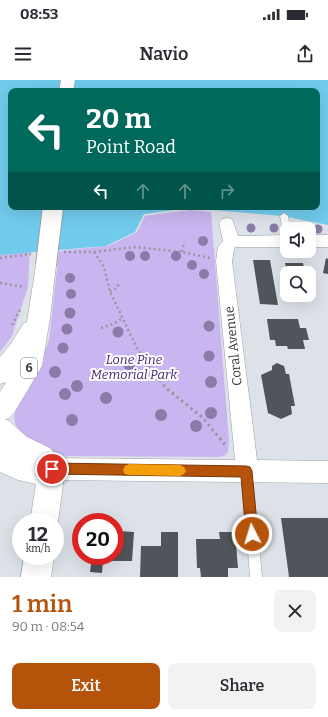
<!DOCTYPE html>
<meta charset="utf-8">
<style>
:root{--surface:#fff;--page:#f2f2f3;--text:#2b2b33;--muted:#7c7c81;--accent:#b45309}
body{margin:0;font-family:Bitter,serif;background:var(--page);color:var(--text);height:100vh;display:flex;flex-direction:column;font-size:15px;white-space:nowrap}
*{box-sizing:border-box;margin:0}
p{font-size:13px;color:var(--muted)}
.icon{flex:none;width:22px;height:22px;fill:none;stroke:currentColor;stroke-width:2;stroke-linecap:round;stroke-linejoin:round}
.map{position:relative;height:497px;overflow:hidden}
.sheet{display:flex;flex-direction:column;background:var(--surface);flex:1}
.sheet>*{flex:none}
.banner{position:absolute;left:8px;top:8px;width:312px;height:122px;border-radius:8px;box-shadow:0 4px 16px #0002;background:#00695c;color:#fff;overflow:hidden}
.fabs{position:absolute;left:280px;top:142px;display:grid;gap:8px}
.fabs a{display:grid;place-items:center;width:36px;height:36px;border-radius:8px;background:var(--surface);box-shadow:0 4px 16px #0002;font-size:20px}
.speed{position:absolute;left:12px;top:433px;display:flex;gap:8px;font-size:20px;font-weight:700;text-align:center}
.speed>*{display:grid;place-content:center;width:52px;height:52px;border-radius:50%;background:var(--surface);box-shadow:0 4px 16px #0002;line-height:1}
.speed small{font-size:10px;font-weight:400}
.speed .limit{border:6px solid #d22;background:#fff;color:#111}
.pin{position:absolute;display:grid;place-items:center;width:34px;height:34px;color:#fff;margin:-17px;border:2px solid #fff;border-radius:50%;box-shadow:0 1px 4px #0007}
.me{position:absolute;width:44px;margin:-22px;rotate:355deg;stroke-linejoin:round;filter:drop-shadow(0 0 3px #0008)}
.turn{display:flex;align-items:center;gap:14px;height:84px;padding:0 12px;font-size:18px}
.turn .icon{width:52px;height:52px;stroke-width:2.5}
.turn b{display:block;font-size:28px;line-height:34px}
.lanes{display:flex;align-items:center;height:38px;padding:0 12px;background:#0003;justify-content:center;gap:20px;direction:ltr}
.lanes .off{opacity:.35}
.round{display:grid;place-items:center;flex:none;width:42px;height:42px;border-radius:8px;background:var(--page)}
.head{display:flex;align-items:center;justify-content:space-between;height:68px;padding:0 12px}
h1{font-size:24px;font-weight:600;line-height:30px;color:var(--accent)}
.action{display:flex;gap:8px;margin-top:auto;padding:8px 12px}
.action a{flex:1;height:46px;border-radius:8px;background:var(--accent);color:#fff;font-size:16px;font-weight:600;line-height:46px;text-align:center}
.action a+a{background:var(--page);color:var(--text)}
.status{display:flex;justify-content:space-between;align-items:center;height:28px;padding:0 20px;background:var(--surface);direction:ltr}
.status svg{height:11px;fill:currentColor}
header{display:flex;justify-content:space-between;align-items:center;height:52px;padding:0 12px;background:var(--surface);font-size:18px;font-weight:600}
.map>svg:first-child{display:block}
.green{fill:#c9b6f0}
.water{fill:#71cbec;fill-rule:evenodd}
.building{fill:#4f555a}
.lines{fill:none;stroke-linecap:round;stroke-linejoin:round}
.service-casing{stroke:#9da1a7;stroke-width:1}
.minor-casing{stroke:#9da1a7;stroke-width:1}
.tertiary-casing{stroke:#9da1a7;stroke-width:1}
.primary-casing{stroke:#9da1a7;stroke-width:1}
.path-far1{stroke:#95999e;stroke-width:2.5;stroke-dasharray:2 3;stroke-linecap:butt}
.path{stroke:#95999e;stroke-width:3;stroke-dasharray:2.5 3.5;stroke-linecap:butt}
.service{fill:#fff;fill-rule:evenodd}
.minor{fill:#fff;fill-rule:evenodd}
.tertiary{fill:#fff;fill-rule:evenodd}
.primary{fill:#fff;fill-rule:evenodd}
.primary-bridge-casing{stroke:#9da1a7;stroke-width:22;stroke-linecap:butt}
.primary-bridge{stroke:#fff;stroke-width:20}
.tree{fill:#8a7ba9}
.route{fill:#b45309;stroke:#753606}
.slow{fill:#f59e0b}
.labels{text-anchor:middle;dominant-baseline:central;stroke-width:4;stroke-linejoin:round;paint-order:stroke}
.shield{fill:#fff;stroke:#737476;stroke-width:1}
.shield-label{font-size:12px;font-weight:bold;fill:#37393c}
.street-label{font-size:13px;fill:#37393c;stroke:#fff}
.park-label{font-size:13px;font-style:italic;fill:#472674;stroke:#fff}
</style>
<div class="status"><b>08:53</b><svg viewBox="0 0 49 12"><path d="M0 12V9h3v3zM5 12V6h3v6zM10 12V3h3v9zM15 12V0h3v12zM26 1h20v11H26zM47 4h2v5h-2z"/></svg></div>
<header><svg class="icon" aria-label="menu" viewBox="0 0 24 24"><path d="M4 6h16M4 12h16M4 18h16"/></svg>Navio<svg class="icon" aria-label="share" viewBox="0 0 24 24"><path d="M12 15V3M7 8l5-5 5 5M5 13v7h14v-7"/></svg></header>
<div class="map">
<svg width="328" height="497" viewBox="0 0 328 497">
<rect width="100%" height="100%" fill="#dde2e9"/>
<g class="green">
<path d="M 190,130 L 211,132 L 229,360 L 228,372 L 224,376 L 219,377 L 66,376 L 52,373 L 19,352 L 15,343 L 14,335 L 17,325 L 43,277 L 49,260 L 59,171 L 108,166 L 137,152 L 145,136 Z"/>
<path d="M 30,169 L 28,207 L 12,256 L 0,272 L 0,170 Z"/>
</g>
<path class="water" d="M 0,0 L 328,0 L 328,145 L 282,136 L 190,128 L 144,134 L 135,152 L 106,166 L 0,175 ZM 11,11 L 317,11 L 317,127 L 11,127 Z"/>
<g class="building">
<path d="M 292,143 L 308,143 L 309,149 L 293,149 Z"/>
<path d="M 326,178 L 328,179 L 328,194 L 323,193 Z"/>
<path d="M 253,180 L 270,180 L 278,225 L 260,224 Z"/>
<path d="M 285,183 L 303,183 L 305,193 L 287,193 Z"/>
<path d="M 267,239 L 298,239 L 300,248 L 306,248 L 309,260 L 303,260 L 305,269 L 288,269 L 287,266 L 276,266 L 275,260 L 270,260 Z"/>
<path d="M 277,283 L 284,286 L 286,294 L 289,294 L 295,326 L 291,326 L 292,334 L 281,339 L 268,333 L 261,295 L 272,290 L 272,286 Z"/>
<path d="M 281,438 L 328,438 L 328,497 L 289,497 Z"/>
<path d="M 118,451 L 134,452 L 132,481 L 103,481 L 102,493 L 90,492 L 92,476 L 115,476 L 115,459 L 118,459 Z"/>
<path d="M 161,452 L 178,452 L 178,497 L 140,497 L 141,466 L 161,466 Z"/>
<path d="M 219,452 L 235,452 L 238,488 L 228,488 L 228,497 L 201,497 L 200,488 L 197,488 L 196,459 L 220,459 Z"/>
</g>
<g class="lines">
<defs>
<g id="service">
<path d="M 284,133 L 288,136 L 290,149 L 287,149 L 287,154 L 283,151 L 280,136 Z"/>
<path d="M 247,386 L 251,387 L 252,391 L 262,497 L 250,497 L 242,391 L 243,387 Z"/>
</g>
<g id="minor">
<path d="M 227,138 L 232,139 L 238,156 L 287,155 L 287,167 L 235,167 L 234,169 L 232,181 L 257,380 L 328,381 L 328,403 L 52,400 L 44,397 L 41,389 L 44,381 L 52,378 L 235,380 L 216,181 L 218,167 L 223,161 L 219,143 L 222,139 Z"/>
<rect x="309" y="155" width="19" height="12"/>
</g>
<g id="tertiary">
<path d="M 0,337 L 9,341 L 27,357 L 50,368 L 61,380 L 65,389 L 58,442 L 55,450 L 55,442 L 30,442 L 36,404 L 18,400 L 0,392 Z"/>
<path d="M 24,476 L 54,476 L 51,497 L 21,497 Z"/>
</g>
<g id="primary">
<path d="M 61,0 L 75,0 L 73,11 L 59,11 Z"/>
<path d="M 46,178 L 53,180 L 56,185 L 50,238 L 42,286 L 14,333 L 9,338 L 0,341 L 0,312 L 6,302 L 0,304 L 0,277 L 10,265 L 24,243 L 27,242 L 36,185 L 39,180 Z"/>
</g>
</defs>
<use href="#service" class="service-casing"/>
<use href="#minor" class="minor-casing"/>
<use href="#tertiary" class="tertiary-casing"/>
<use href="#primary" class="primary-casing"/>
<g class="path-far1">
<path d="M 64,172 L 94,172 L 134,167 L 182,172 L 210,178"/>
<path d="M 94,172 L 104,187 L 110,212 L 137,268 L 149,287"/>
<path d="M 182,172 L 184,162"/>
<path d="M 0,178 L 31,174"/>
<path d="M 0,203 L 25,207"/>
<path d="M 110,212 L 117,208 L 120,202"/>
<path d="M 12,245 L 21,228"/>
<path d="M 101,248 L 113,244 L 123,238"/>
</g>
<path class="path" d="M 148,286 L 166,308 L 203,338 L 226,366"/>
<use href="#service" class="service"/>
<use href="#minor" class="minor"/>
<use href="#tertiary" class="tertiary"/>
<use href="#primary" class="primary"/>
<defs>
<path id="primary-bridge" d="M 46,185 L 53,127"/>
</defs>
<use href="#primary-bridge" class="primary-bridge-casing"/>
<use href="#primary-bridge" class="primary-bridge"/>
</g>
<g class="tree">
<circle cx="251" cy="148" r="4.5"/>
<circle cx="274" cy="148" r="4.5"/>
<circle cx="318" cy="149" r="4.5"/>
<circle cx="203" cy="161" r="5"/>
<circle cx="130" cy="176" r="5"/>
<circle cx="145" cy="176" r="5"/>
<circle cx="176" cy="176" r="5"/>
<circle cx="192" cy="185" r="5"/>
<circle cx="204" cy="194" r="5"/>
<circle cx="70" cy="198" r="5"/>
<circle cx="71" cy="214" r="5"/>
<circle cx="70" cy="233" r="5.5"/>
<circle cx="209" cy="246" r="5.5"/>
<circle cx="67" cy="249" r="5.5"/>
<circle cx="118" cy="252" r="5.5"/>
<circle cx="63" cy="268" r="5.5"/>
<circle cx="209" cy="276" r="5.5"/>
<circle cx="129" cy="284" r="6"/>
<circle cx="55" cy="292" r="6"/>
<circle cx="211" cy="302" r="6"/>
<circle cx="77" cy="306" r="6"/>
<circle cx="65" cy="314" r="6"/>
<circle cx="106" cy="318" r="6"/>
<circle cx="211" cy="333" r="6"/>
<circle cx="161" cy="335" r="6"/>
<circle cx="72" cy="340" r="6"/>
<circle cx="196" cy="346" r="6"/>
</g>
<path class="route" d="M 52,383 L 246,386 L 250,387 L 252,391 L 258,454 L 257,458 L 252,460 L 248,458 L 246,454 L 241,397 L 52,394 L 48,393 L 46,389 L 48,385 Z"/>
<path class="slow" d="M 129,384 L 180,385 L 184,387 L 186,391 L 184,394 L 180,396 L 129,395 L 125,394 L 123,390 L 125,386 Z"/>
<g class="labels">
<rect class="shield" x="21" y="278" width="16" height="20" rx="3"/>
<g class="shield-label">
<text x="29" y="288">6</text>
</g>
<g class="street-label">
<text transform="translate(233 266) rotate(-96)">Coral Avenue</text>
</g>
<g class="park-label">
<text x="134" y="279">Lone Pine<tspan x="134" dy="15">Memorial Park</tspan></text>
</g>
</g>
</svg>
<div class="fabs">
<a><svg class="icon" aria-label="sound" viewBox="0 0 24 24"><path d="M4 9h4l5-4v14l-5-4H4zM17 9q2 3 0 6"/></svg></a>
<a><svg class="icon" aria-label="search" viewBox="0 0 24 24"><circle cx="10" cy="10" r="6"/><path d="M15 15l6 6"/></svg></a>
</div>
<div class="speed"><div>12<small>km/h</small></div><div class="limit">20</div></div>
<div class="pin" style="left:52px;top:389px;background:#d93025"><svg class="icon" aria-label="arrive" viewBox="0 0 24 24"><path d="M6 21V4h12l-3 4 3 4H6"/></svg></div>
<svg class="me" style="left:252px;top:454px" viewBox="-20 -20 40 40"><circle r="17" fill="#b45309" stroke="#fff" stroke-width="3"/><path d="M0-11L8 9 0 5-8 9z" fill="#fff"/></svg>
<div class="banner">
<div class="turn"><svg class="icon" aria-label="left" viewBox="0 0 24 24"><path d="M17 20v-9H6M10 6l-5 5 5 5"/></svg><div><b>20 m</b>Point Road</div></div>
<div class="lanes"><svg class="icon" aria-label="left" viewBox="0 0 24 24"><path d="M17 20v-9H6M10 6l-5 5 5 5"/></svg><svg class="icon off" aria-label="ahead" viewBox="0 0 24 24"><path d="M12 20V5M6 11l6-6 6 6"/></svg><svg class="icon off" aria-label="ahead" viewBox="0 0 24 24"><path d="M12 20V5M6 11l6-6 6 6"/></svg><svg class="icon off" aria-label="right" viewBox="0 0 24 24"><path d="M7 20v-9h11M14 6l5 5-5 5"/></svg></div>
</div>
</div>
<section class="sheet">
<div class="head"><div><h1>1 min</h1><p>90 m · 08:54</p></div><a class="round"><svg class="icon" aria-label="close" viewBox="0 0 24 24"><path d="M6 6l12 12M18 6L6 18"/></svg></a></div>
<div class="action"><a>Exit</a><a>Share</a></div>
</section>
